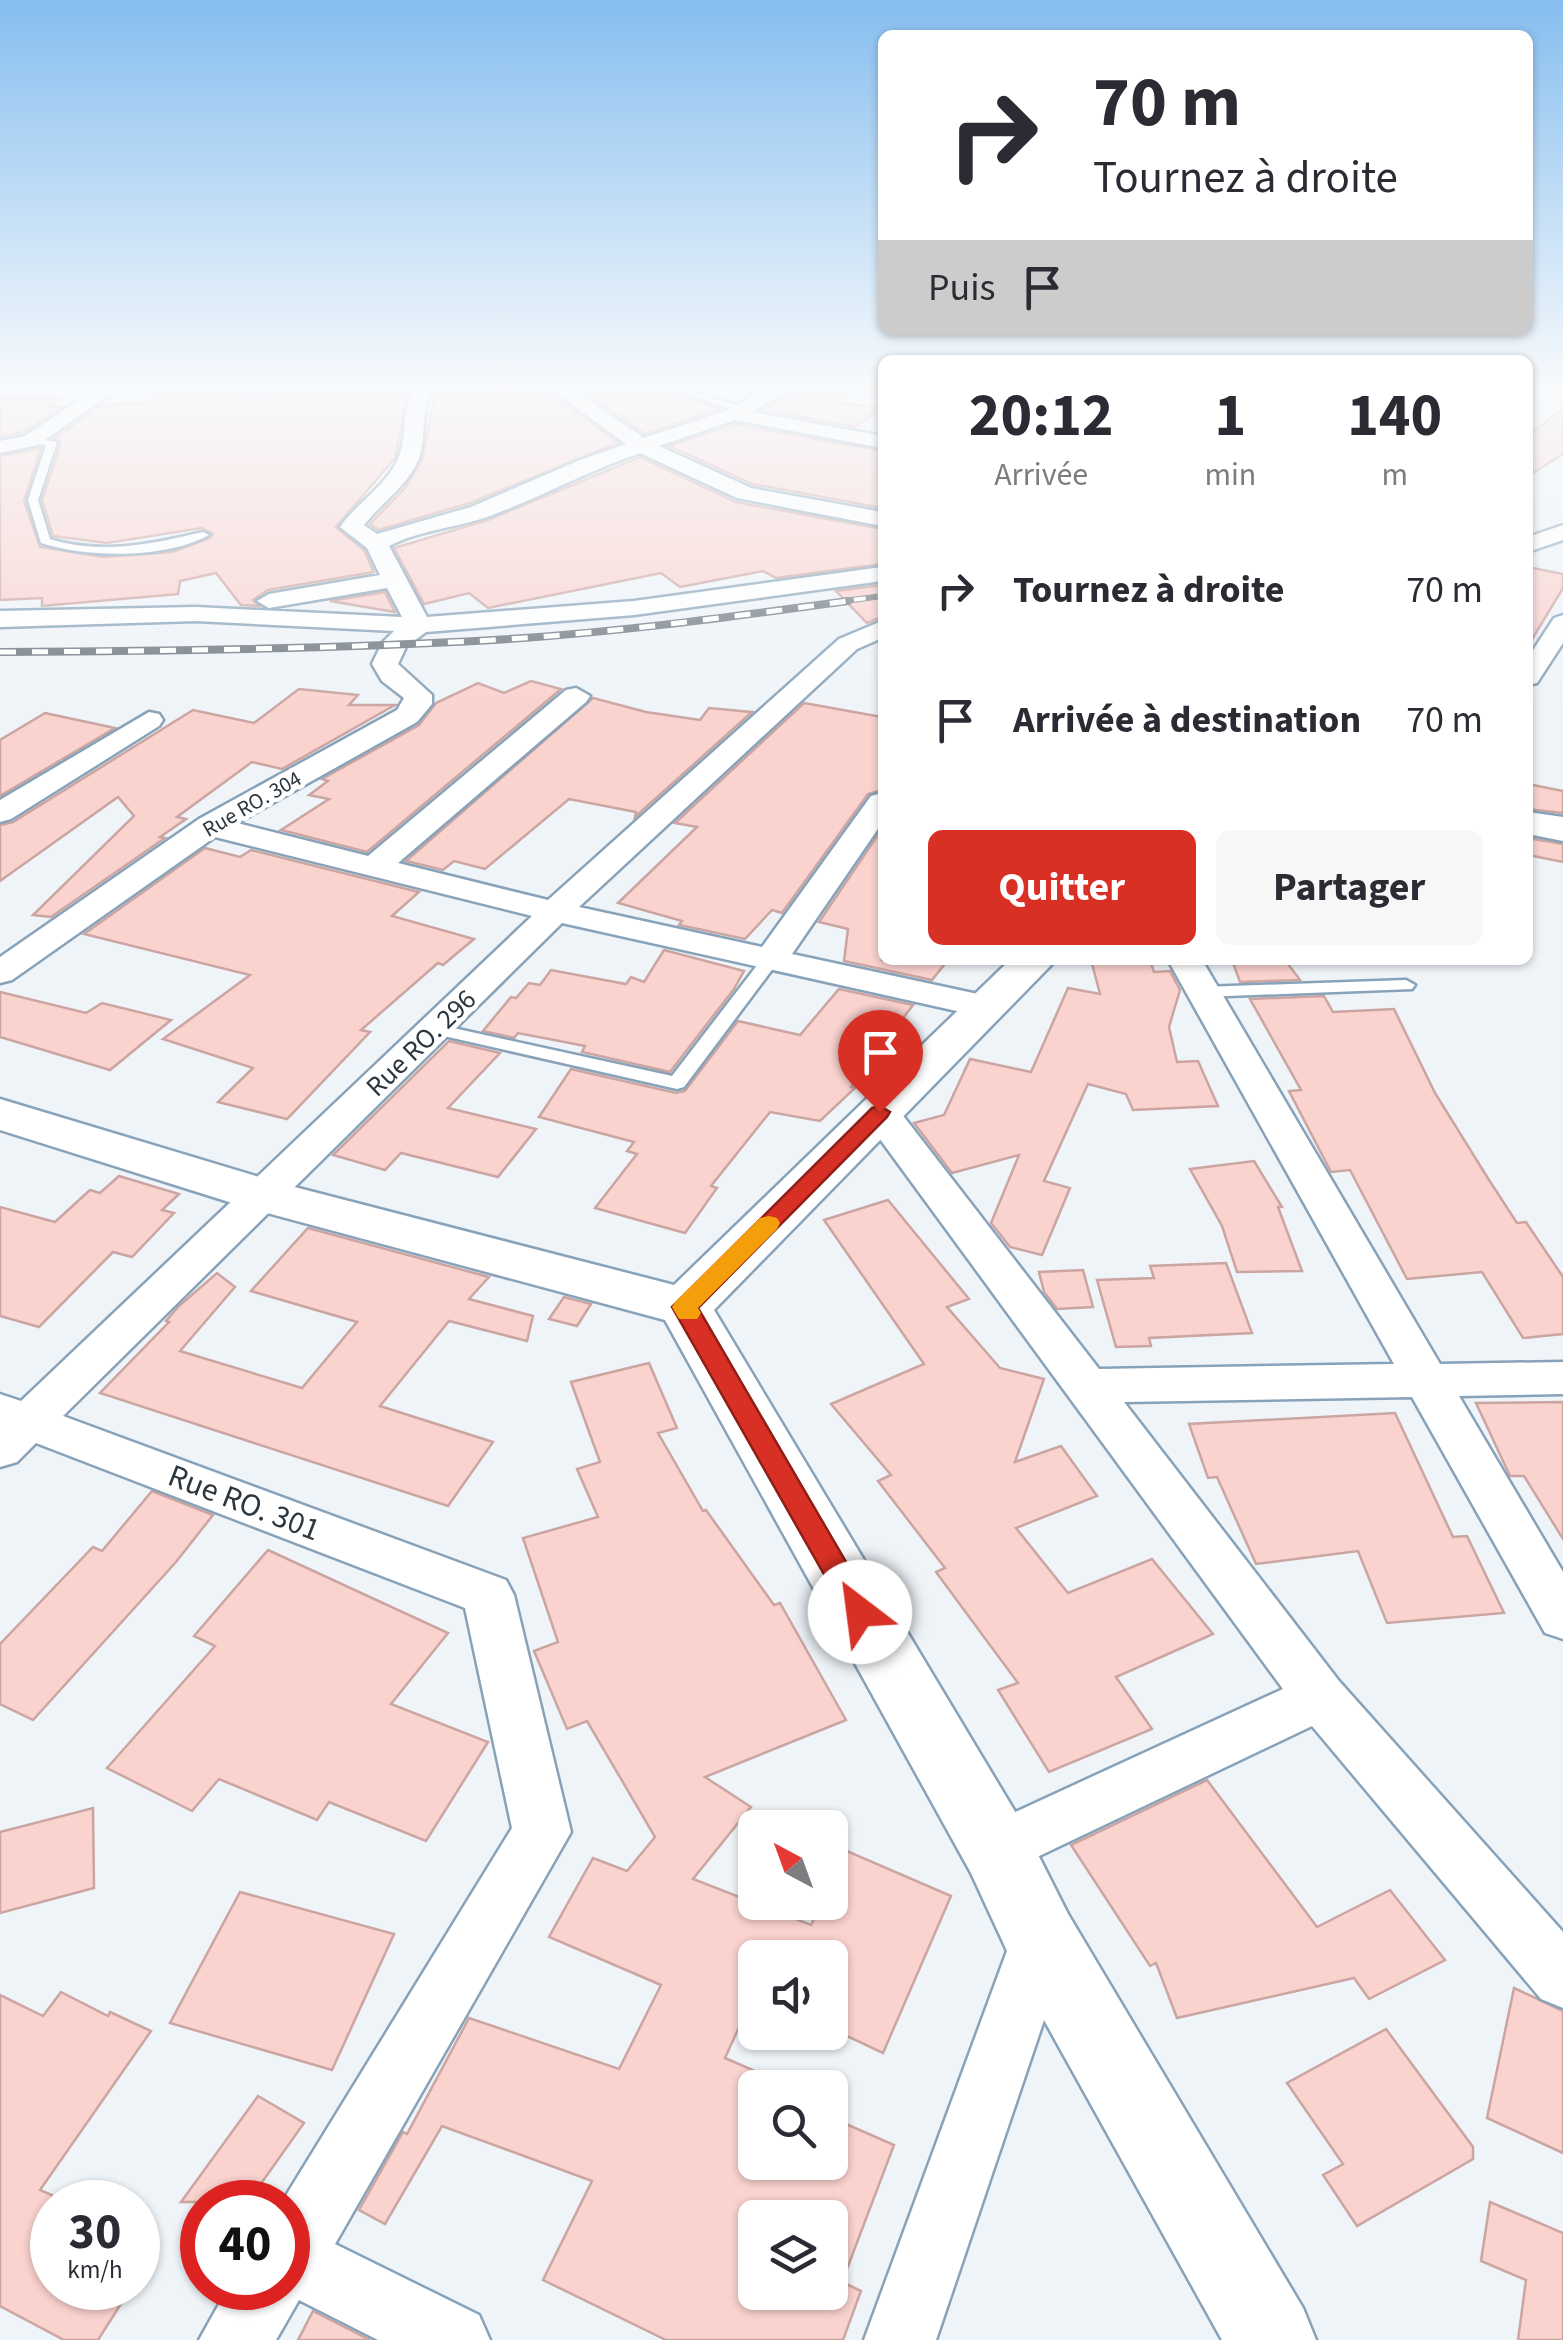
<!DOCTYPE html>
<html lang="fr">
<meta charset="utf-8">
<style>
:root{--surface:#fff;--page:#f7f7f7;--text:#2b2b33;--muted:#7c7c81;--accent:#d93025}
body{margin:0;font-family:"Source Sans 3",sans-serif;background:var(--page);color:var(--text);height:100vh;display:flex;flex-direction:column;font-size:38px;white-space:nowrap}
*{box-sizing:border-box;margin:0}
p{font-size:32px;color:var(--muted)}
.icon{flex:none;width:55px;height:55px;fill:none;stroke:currentColor;stroke-width:2;stroke-linecap:round;stroke-linejoin:round}
.map{position:relative;flex:1;overflow:hidden}
.sheet{position:absolute;left:878px;top:355px;width:655px;height:610px;display:flex;flex-direction:column;background:var(--surface);border-radius:15px;box-shadow:0 2px 8px #0004}
.sheet>*{flex:none}
.banner{position:absolute;left:878px;top:30px;width:655px;height:305px;border-radius:15px;box-shadow:0 2px 8px #0004;background:#fff;color:var(--text);overflow:hidden}
.needle{width:65px;rotate:319deg}
.controls{position:absolute;left:738px;top:1810px;display:grid;gap:20px}
.controls a{display:grid;place-items:center;width:110px;height:110px;border-radius:15px;background:var(--surface);box-shadow:0 2px 8px #0004;font-size:50px}
.speed{position:absolute;left:30px;top:2180px;display:flex;gap:20px;font-size:50px;font-weight:700;text-align:center}
.speed>*{display:grid;place-content:center;width:130px;height:130px;border-radius:50%;background:var(--surface);box-shadow:0 2px 8px #0004;line-height:1}
.speed small{font-size:25px;font-weight:400}
.speed .limit{border:15px solid #d22;background:#fff;color:#111}
.pin{position:absolute;display:grid;place-items:center;width:85px;height:85px;color:#fff;margin:-102px -42px;border-radius:50% 50% 50% 0;rotate:-45deg;box-shadow:0 0 10px #0007}
.pin .icon{rotate:45deg}
.me{position:absolute;width:110px;margin:-55px;rotate:330deg;stroke-linejoin:round;filter:drop-shadow(0 0 8px #0008)}
.turn{display:flex;align-items:center;gap:35px;height:210px;padding:0 50px;font-size:45px}
.turn .icon{width:130px;height:130px;stroke-width:2.5}
.turn b{display:block;font-size:70px;line-height:85px}
.then{display:flex;align-items:center;height:95px;padding:0 50px;background:#0003;gap:20px;font-size:38px}
.eta{display:flex;justify-content:space-evenly;align-items:center;height:170px;text-align:center}
.eta b{font-size:60px;font-weight:700;line-height:70px}
.button{display:flex;gap:20px;margin-top:auto;padding:20px 50px}
.button a{flex:1;height:115px;border-radius:15px;background:var(--accent);color:#fff;font-size:40px;font-weight:700;line-height:115px;text-align:center}
.button a+a{background:var(--page);color:var(--text)}
ul{padding:0;list-style:none}
li{display:flex;align-items:center;gap:30px;height:130px;padding:0 50px}
li div{flex:1}
li b{display:block;font-size:38px}
li em{font-style:normal}
.map>svg:first-child{display:block}
.building{fill:#fad2ce;stroke:#cba5a1;stroke-width:2.5;fill-rule:evenodd}
.lines{fill:none;stroke-linecap:round;stroke-linejoin:round}
.service-casing{stroke:#88a3b9;stroke-width:5}
.minor-casing{stroke:#88a3b9;stroke-width:5}
.tertiary-casing{stroke:#88a3b9;stroke-width:5}
.service{fill:#fff;fill-rule:evenodd}
.minor{fill:#fff;fill-rule:evenodd}
.tertiary{fill:#fff;fill-rule:evenodd}
.rail-far1-casing{stroke:#717a81;stroke-width:6}
.rail-casing{stroke:#717a81;stroke-width:8}
.rail-far1{stroke:#fff;stroke-width:4;stroke-dasharray:12;stroke-linecap:butt}
.rail{stroke:#fff;stroke-width:5;stroke-dasharray:16;stroke-linecap:butt}
.route{fill:#d93025;stroke:#8d1f18;stroke-width:2.5}
.slow{fill:#f59e0b}
.labels{text-anchor:middle;dominant-baseline:central;stroke-width:9;stroke-linejoin:round;paint-order:stroke}
.far-street-label{font-size:22px;fill:#2b363f;stroke:#fff}
.street-label{font-size:28px;fill:#2b363f;stroke:#fff}
.near-street-label{font-size:32px;fill:#2b363f;stroke:#fff}
</style>
<div class="map">
<svg width="1563" height="2340" viewBox="0 0 1563 2340">
<rect width="100%" height="100%" fill="#eff4f9"/>
<g class="building">
<path d="M 292,388 L 409,388 L 395,458 L 336,527 L 364,550 L 374,572 L 268,590 L 253,600 L 259,606 L 241,605 L 216,573 L 180,581 L 178,594 L 42,606 L 42,598 L 0,600 L 0,456 L 41,448 L 24,501 L 40,547 L 103,557 L 172,552 L 210,538 L 213,534 L 202,528 L 107,543 L 53,536 L 42,500 L 61,443 L 55,438 L 102,405 L 144,403 L 158,392 L 262,395 Z"/>
<path d="M 436,388 L 545,388 L 618,443 L 470,503 L 378,530 L 370,524 L 405,488 L 422,460 Z"/>
<path d="M 578,388 L 662,388 L 719,409 L 645,434 Z"/>
<path d="M 795,388 L 856,388 L 834,402 L 881,408 L 855,427 L 763,410 Z"/>
<path d="M 0,398 L 60,399 L 51,407 L 63,406 L 24,432 L 0,437 Z"/>
<path d="M 1563,408 L 1563,454 L 1528,476 L 1528,436 Z"/>
<path d="M 735,424 L 882,451 L 882,508 L 752,484 L 669,446 Z"/>
<path d="M 640,457 L 736,502 L 882,529 L 882,564 L 776,578 L 763,571 L 680,587 L 661,573 L 488,608 L 469,593 L 424,604 L 394,548 L 488,520 Z"/>
<path d="M 1528,567 L 1563,574 L 1563,588 L 1528,646 Z"/>
<path d="M 882,585 L 882,617 L 867,623 L 836,591 Z"/>
<path d="M 385,592 L 395,612 L 330,601 Z"/>
<path d="M 531,681 L 561,689 L 367,852 L 281,830 L 329,799 L 309,795 L 328,781 L 322,779 L 419,725 L 436,703 L 478,683 L 504,693 Z"/>
<path d="M 299,689 L 358,695 L 349,705 L 395,705 L 282,769 L 252,762 L 177,817 L 186,819 L 160,837 L 165,838 L 51,917 L 33,915 L 134,816 L 118,797 L 0,881 L 0,825 L 13,822 L 193,710 L 254,723 Z"/>
<path d="M 593,698 L 646,712 L 700,720 L 709,708 L 752,712 L 635,817 L 636,812 L 569,799 L 485,869 L 454,861 L 443,870 L 406,861 Z"/>
<path d="M 804,703 L 882,717 L 882,790 L 868,794 L 782,913 L 772,910 L 745,939 L 679,925 L 682,921 L 618,903 L 697,827 L 675,823 Z"/>
<path d="M 45,713 L 115,728 L 0,796 L 0,740 Z"/>
<path d="M 1528,784 L 1563,791 L 1563,813 L 1528,809 Z"/>
<path d="M 882,829 L 882,960 L 948,960 L 932,980 L 844,961 L 848,929 L 819,922 Z"/>
<path d="M 1528,838 L 1563,844 L 1563,862 L 1528,855 Z"/>
<path d="M 205,848 L 240,857 L 251,850 L 419,892 L 392,916 L 474,939 L 443,965 L 438,963 L 361,1030 L 370,1032 L 287,1119 L 218,1102 L 253,1068 L 163,1039 L 250,975 L 84,934 Z"/>
<path d="M 664,950 L 744,971 L 734,989 L 670,1072 L 582,1052 L 585,1046 L 518,1033 L 514,1038 L 483,1031 L 511,997 L 516,998 L 529,983 L 540,985 L 551,970 L 626,984 L 631,977 L 644,982 Z"/>
<path d="M 1091,960 L 1150,960 L 1154,972 L 1170,971 L 1180,990 L 1169,1027 L 1177,1062 L 1198,1061 L 1218,1106 L 1133,1110 L 1126,1094 L 1088,1084 L 1044,1181 L 1070,1188 L 1042,1255 L 1010,1247 L 991,1223 L 1019,1155 L 952,1173 L 914,1123 L 944,1115 L 970,1059 L 1031,1072 L 1068,988 L 1100,994 Z"/>
<path d="M 1232,960 L 1285,960 L 1300,980 L 1240,982 Z"/>
<path d="M 839,989 L 913,1005 L 851,1087 L 855,1088 L 820,1121 L 770,1112 L 711,1186 L 717,1188 L 685,1233 L 595,1208 L 637,1154 L 627,1151 L 634,1142 L 539,1117 L 571,1069 L 676,1093 L 685,1091 L 738,1021 L 800,1035 Z"/>
<path d="M 0,992 L 86,1013 L 102,1003 L 171,1020 L 110,1070 L 0,1037 Z"/>
<path d="M 1324,996 L 1333,1012 L 1394,1009 L 1435,1093 L 1489,1180 L 1517,1223 L 1526,1222 L 1563,1277 L 1563,1334 L 1523,1338 L 1482,1272 L 1407,1279 L 1350,1170 L 1331,1172 L 1289,1091 L 1301,1090 L 1250,999 Z"/>
<path d="M 449,1041 L 500,1053 L 448,1108 L 536,1129 L 498,1177 L 401,1153 L 385,1170 L 333,1155 Z"/>
<path d="M 1254,1161 L 1282,1207 L 1278,1207 L 1302,1271 L 1237,1272 L 1222,1226 L 1190,1169 Z"/>
<path d="M 119,1176 L 179,1194 L 162,1210 L 174,1213 L 132,1257 L 113,1252 L 39,1327 L 0,1316 L 0,1207 L 55,1222 L 90,1190 L 100,1193 Z"/>
<path d="M 888,1200 L 969,1299 L 947,1307 L 1000,1368 L 1044,1379 L 1015,1462 L 1061,1446 L 1097,1496 L 1016,1528 L 1068,1593 L 1152,1559 L 1213,1634 L 1116,1677 L 1152,1729 L 1049,1772 L 998,1690 L 1018,1683 L 936,1572 L 945,1568 L 878,1481 L 891,1475 L 831,1404 L 924,1364 L 824,1220 Z"/>
<path d="M 308,1228 L 489,1277 L 469,1299 L 533,1316 L 527,1341 L 449,1321 L 380,1406 L 493,1442 L 448,1506 L 100,1393 L 169,1322 L 166,1321 L 179,1306 L 217,1273 L 235,1287 L 180,1351 L 302,1388 L 357,1322 L 251,1291 Z"/>
<path d="M 1226,1263 L 1252,1333 L 1149,1338 L 1151,1346 L 1116,1347 L 1097,1280 L 1154,1278 L 1150,1266 Z"/>
<path d="M 1083,1270 L 1093,1307 L 1057,1309 L 1044,1292 L 1039,1272 Z"/>
<path d="M 564,1297 L 591,1304 L 577,1326 L 549,1319 Z"/>
<path d="M 649,1363 L 677,1428 L 658,1433 L 703,1511 L 706,1510 L 774,1605 L 780,1603 L 846,1720 L 705,1777 L 751,1807 L 693,1879 L 811,1925 L 822,1902 L 830,1902 L 830,1886 L 847,1851 L 951,1896 L 883,2053 L 830,2028 L 830,1958 L 755,1958 L 755,1992 L 725,2058 L 755,2071 L 755,2162 L 830,2162 L 830,2117 L 894,2145 L 842,2282 L 861,2291 L 843,2340 L 666,2340 L 543,2280 L 592,2181 L 442,2126 L 385,2224 L 359,2210 L 403,2132 L 407,2134 L 469,2018 L 619,2069 L 661,1985 L 549,1937 L 593,1858 L 627,1871 L 655,1837 L 587,1721 L 567,1729 L 534,1651 L 558,1642 L 523,1538 L 598,1517 L 577,1469 L 600,1462 L 571,1382 ZM 755,2218 L 830,2218 L 830,2292 L 755,2292 Z"/>
<path d="M 1563,1402 L 1563,1539 L 1524,1476 L 1510,1476 L 1476,1403 Z"/>
<path d="M 1395,1413 L 1453,1537 L 1467,1536 L 1504,1613 L 1387,1623 L 1358,1551 L 1256,1564 L 1217,1477 L 1208,1478 L 1189,1424 Z"/>
<path d="M 152,1491 L 213,1515 L 176,1562 L 33,1720 L 0,1704 L 0,1644 L 93,1547 L 102,1551 Z"/>
<path d="M 268,1550 L 448,1633 L 391,1704 L 488,1742 L 426,1841 L 329,1802 L 317,1820 L 219,1779 L 192,1811 L 107,1768 L 215,1646 L 194,1636 Z"/>
<path d="M 1207,1780 L 1317,1927 L 1390,1890 L 1445,1960 L 1369,1999 L 1354,1978 L 1177,2018 L 1156,1963 L 1150,1966 L 1071,1845 Z"/>
<path d="M 93,1808 L 94,1888 L 0,1913 L 0,1832 Z"/>
<path d="M 240,1892 L 394,1934 L 332,2070 L 170,2023 Z"/>
<path d="M 1514,1988 L 1563,2011 L 1563,2153 L 1487,2118 Z"/>
<path d="M 61,1992 L 108,2016 L 110,2012 L 151,2031 L 40,2190 L 52,2195 L 52,2288 L 131,2288 L 98,2340 L 64,2340 L 0,2306 L 0,1995 L 43,2016 Z"/>
<path d="M 1386,2029 L 1473,2147 L 1473,2159 L 1357,2226 L 1323,2175 L 1343,2164 L 1287,2083 Z"/>
<path d="M 258,2096 L 304,2123 L 248,2202 L 181,2202 Z"/>
<path d="M 1490,2202 L 1563,2233 L 1563,2340 L 1518,2340 L 1526,2280 L 1481,2261 Z"/>
<path d="M 313,2311 L 370,2340 L 298,2340 Z"/>
</g>
<g class="lines">
<defs>
<g id="service">
<path d="M 665,388 L 681,388 L 748,409 L 743,412 Z"/>
<path d="M 31,438 L 57,442 L 38,500 L 50,539 C 101,555 152,544 203,532 L 209,535 C 165,559 88,558 41,543 L 28,500 L 46,445 L 27,443 Z"/>
<path d="M 771,954 L 780,959 L 684,1087 L 677,1089 L 435,1034 L 426,1029 L 435,1024 L 672,1076 L 765,955 Z"/>
<path d="M 1406,980 L 1415,985 L 1412,989 L 1203,997 L 1194,992 L 1203,987 Z"/>
</g>
<g id="minor">
<path d="M 97,388 L 119,388 L 38,445 L 0,453 L 0,441 L 25,436 Z"/>
<path d="M 413,388 L 432,388 C 420,411 427,435 419,458 C 409,485 381,503 364,525 L 377,534 L 471,507 L 580,460 L 626,444 L 549,388 L 571,388 L 644,438 L 727,410 L 767,388 L 791,388 L 753,412 L 882,436 L 882,448 L 735,420 L 659,446 L 751,488 L 882,512 L 882,526 L 737,498 L 640,453 C 588,471 539,498 487,517 C 454,528 420,530 389,546 L 427,617 L 634,601 L 882,567 L 882,581 L 634,615 L 426,632 L 406,647 L 398,664 L 432,695 L 432,704 L 417,722 L 237,823 L 368,856 L 566,690 L 576,688 L 590,696 L 586,702 L 398,863 L 548,900 L 839,639 L 882,621 L 882,638 L 857,649 L 579,907 L 762,947 L 871,796 L 882,793 L 882,823 L 792,954 L 1001,999 L 1006,1007 L 1001,1015 L 988,1018 L 562,923 L 63,1416 L 506,1580 L 514,1595 L 571,1832 L 335,2244 L 479,2315 L 490,2340 L 378,2340 L 299,2300 L 276,2340 L 199,2340 L 228,2288 L 288,2288 L 288,2202 L 282,2202 L 512,1828 L 465,1608 L 36,1443 L 17,1462 L 0,1467 L 0,1394 L 21,1401 L 532,916 L 215,837 L 12,980 L 0,983 L 0,957 L 199,819 L 397,710 L 404,698 L 382,681 L 372,664 L 382,643 L 394,631 L 196,621 L 0,627 L 0,611 L 196,607 L 402,617 L 387,588 L 269,608 L 257,601 L 269,594 L 380,575 L 367,548 L 340,527 C 356,504 387,485 398,459 C 408,436 401,411 413,388 Z"/>
<path d="M 1563,525 L 1563,540 L 1528,552 L 1528,537 Z"/>
<path d="M 1563,615 L 1563,643 L 1537,683 L 1528,685 L 1528,658 L 1554,618 Z"/>
<path d="M 149,712 L 159,714 L 163,720 L 159,726 L 11,819 L 0,822 L 0,800 Z"/>
<path d="M 1168,960 L 1202,960 L 1440,1364 L 1563,1362 L 1563,1394 L 1459,1396 L 1563,1572 L 1563,1639 L 1545,1633 L 1412,1397 L 1124,1402 L 1339,1681 L 1563,1932 L 1563,2008 L 1541,1999 L 1312,1726 L 997,1876 L 976,1868 L 968,1849 L 976,1830 L 1283,1689 L 866,1120 L 861,1112 L 866,1104 L 880,1100 L 894,1104 L 1099,1369 L 1394,1364 Z"/>
<path d="M 1041,1911 L 1062,1919 L 1071,1940 L 936,2340 L 864,2340 L 1011,1940 L 1020,1919 Z"/>
</g>
<g id="tertiary">
<path d="M 1528,812 L 1563,817 L 1563,841 L 1528,834 Z"/>
<path d="M 1010,960 L 1056,960 L 714,1310 L 1023,1825 L 1068,1914 L 1303,2308 L 1316,2340 L 1222,2340 L 1014,1966 L 971,1873 L 665,1320 L 245,1207 L 0,1130 L 0,1099 L 279,1183 L 674,1285 Z"/>
</g>
</defs>
<use href="#service" class="service-casing"/>
<use href="#minor" class="minor-casing"/>
<use href="#tertiary" class="tertiary-casing"/>
<use href="#service" class="service"/>
<use href="#minor" class="minor"/>
<use href="#tertiary" class="tertiary"/>
<defs>
<g id="rail-far1">
<path d="M 1528,393 L 1533,388"/>
<path d="M 830,603 L 882,596"/>
</g>
<path id="rail" d="M 0,652 C 164,651 329,649 493,640 C 612,633 730,617 848,601"/>
</defs>
<use href="#rail-far1" class="rail-far1-casing"/>
<use href="#rail" class="rail-casing"/>
<use href="#rail-far1" class="rail-far1"/>
<use href="#rail" class="rail"/>
</g>
<linearGradient id="sky" x2="0" y2="1"><stop stop-color="#86beef"/><stop offset="0.54" stop-color="#f8fafc"/><stop offset="1" stop-color="#f8fafc" stop-opacity="0"/></linearGradient>
<rect width="1563" height="716" fill="url(#sky)"/>
<path class="route" d="M 880,1106 L 890,1112 L 887,1117 L 698,1308 L 870,1603 L 875,1612 L 870,1620 L 860,1624 L 850,1620 L 672,1307 L 872,1108 Z"/>
<path class="slow" d="M 769,1216 L 777,1218 L 780,1223 L 777,1229 L 698,1308 L 701,1313 L 697,1319 L 679,1319 L 672,1307 L 676,1301 L 760,1218 Z"/>
<g class="labels">
<g class="far-street-label">
<text transform="translate(252 804) rotate(-30)">Rue RO. 304</text>
</g>
<g class="street-label">
<text transform="translate(421 1043) rotate(-44)">Rue RO. 296</text>
</g>
<g class="near-street-label">
<text transform="translate(244 1503) rotate(21)">Rue RO. 301</text>
</g>
</g>
</svg>
<div class="controls">
<a><svg class="needle" viewBox="-14 -14 28 28"><path d="M0-13l5 13h-10z" fill="#e53935"/><path d="M0 13l5-13h-10z" fill="#7c7c81"/></svg></a>
<a><svg class="icon" aria-label="sound" viewBox="0 0 24 24"><path d="M4 9h4l5-4v14l-5-4H4zM17 9q2 3 0 6"/></svg></a>
<a><svg class="icon" aria-label="search" viewBox="0 0 24 24"><circle cx="10" cy="10" r="6"/><path d="M15 15l6 6"/></svg></a>
<a><svg class="icon" aria-label="layers" viewBox="0 0 24 24"><path d="M12 4l9 5-9 5-9-5zM3 14l9 5 9-5"/></svg></a>
</div>
<div class="speed"><div>30<small>km/h</small></div><div class="limit">40</div></div>
<div class="pin" style="left:880px;top:1112px;background:#d93025"><svg class="icon" aria-label="arrive" viewBox="0 0 24 24"><path d="M6 21V4h12l-3 4 3 4H6"/></svg></div>
<svg class="me" style="left:860px;top:1612px" viewBox="-20 -20 40 40"><circle r="19" fill="#fff"/><path d="M0-13L10 11 0 6-10 11z" fill="#d93025"/></svg>
<div class="banner">
<div class="turn"><svg class="icon" aria-label="right" viewBox="0 0 24 24"><path d="M7 20v-9h11M14 6l5 5-5 5"/></svg><div><b>70 m</b>Tournez à droite</div></div>
<div class="then">Puis<svg class="icon" aria-label="arrive" viewBox="0 0 24 24"><path d="M6 21V4h12l-3 4 3 4H6"/></svg></div>
</div>
<section class="sheet">
<div class="eta">
<div><b>20:12</b><p>Arrivée</p></div>
<div><b>1</b><p>min</p></div>
<div><b>140</b><p>m</p></div>
</div>
<ul>
<li><svg class="icon" aria-label="right" viewBox="0 0 24 24"><path d="M7 20v-9h11M14 6l5 5-5 5"/></svg><div><b>Tournez à droite</b></div><em>70 m</em></li>
<li><svg class="icon" aria-label="arrive" viewBox="0 0 24 24"><path d="M6 21V4h12l-3 4 3 4H6"/></svg><div><b>Arrivée à destination</b></div><em>70 m</em></li>
</ul>
<div class="button"><a>Quitter</a><a>Partager</a></div>
</section>
</div>
